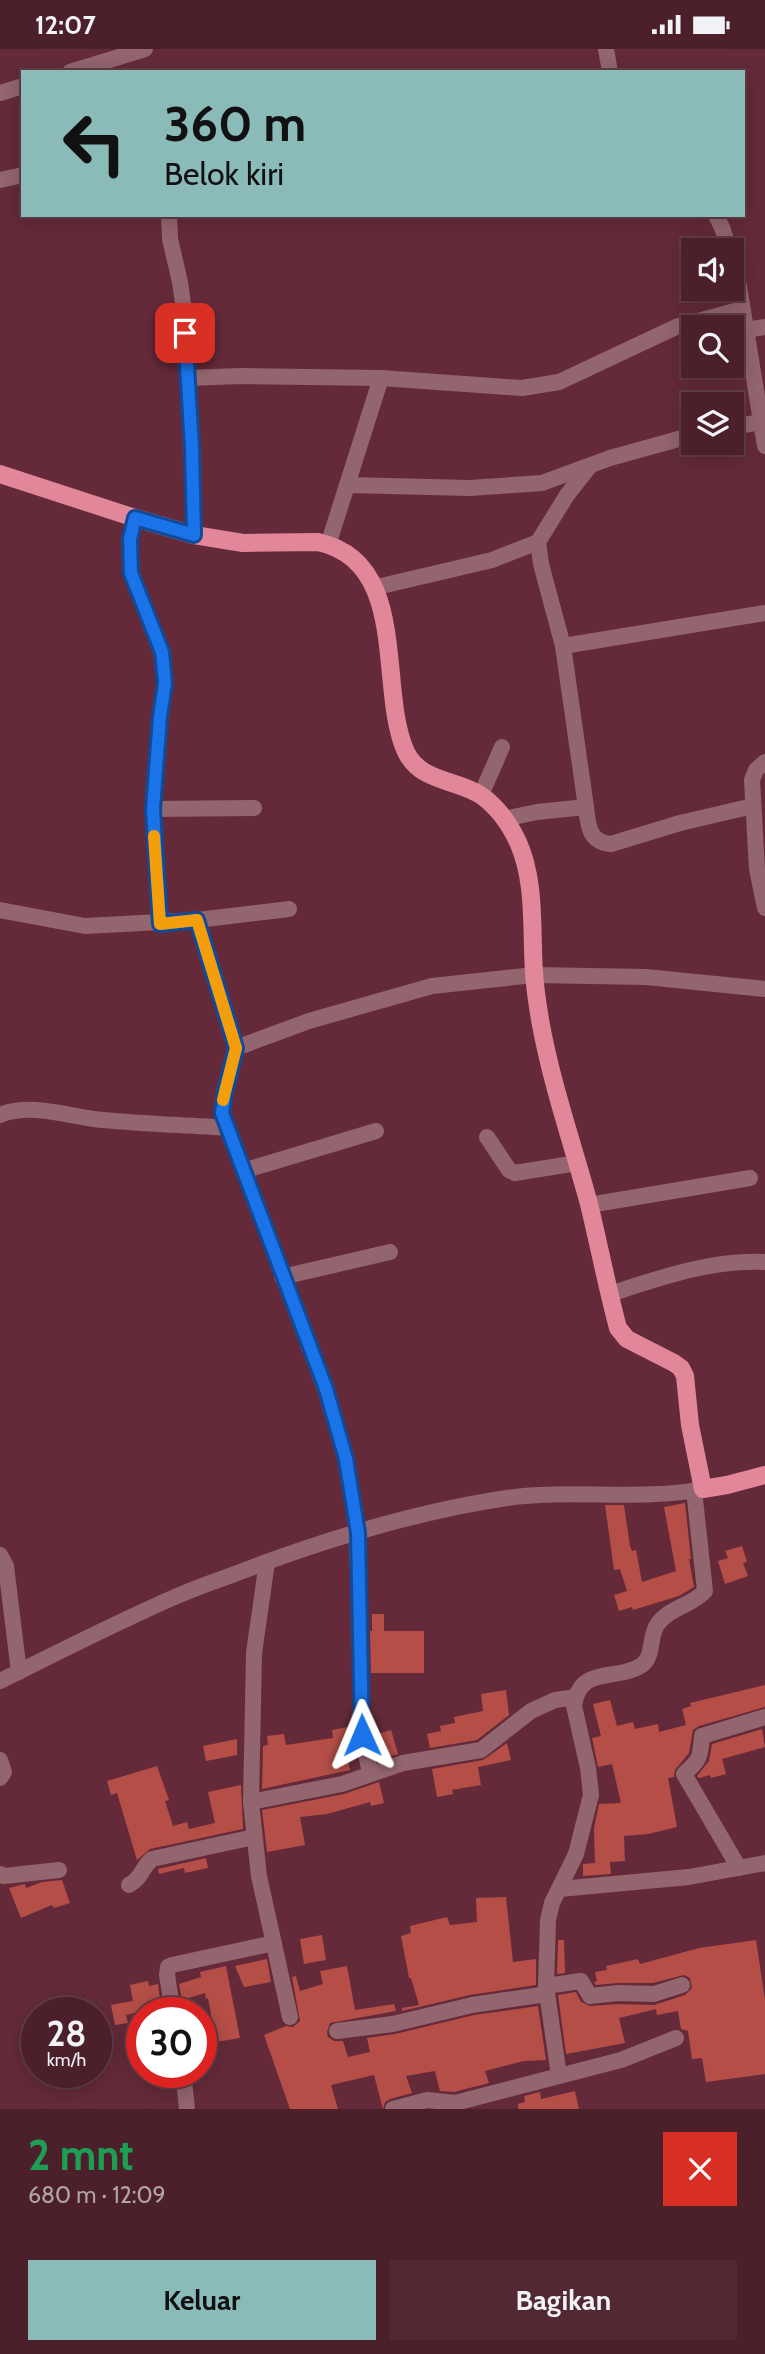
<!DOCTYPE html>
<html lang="id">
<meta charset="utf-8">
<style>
:root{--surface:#4b202b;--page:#522833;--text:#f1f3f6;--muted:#b2a3a9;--line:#623e47;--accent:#8bbbb9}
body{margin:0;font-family:Cabin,sans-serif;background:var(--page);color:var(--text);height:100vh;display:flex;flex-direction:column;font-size:26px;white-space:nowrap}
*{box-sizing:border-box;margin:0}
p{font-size:23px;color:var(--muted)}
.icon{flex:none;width:38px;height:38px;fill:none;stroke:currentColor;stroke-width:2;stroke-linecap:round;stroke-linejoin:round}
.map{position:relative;height:2060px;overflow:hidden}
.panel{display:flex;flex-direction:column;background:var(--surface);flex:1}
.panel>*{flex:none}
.top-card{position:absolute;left:21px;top:21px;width:724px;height:147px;border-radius:0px;box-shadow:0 4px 18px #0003,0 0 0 2px var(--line);background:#8bbbb9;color:#111;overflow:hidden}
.fabs{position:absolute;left:681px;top:189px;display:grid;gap:14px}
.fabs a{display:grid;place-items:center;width:63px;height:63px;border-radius:0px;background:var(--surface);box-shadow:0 4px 18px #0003,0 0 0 2px var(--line);font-size:35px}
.speed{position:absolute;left:21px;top:1948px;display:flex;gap:14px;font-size:35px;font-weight:700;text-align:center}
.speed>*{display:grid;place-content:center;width:91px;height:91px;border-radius:50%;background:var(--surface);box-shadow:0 4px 18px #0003,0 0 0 2px var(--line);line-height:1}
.speed small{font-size:18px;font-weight:400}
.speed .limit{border:10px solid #d22;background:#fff;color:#111}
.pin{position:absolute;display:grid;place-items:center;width:60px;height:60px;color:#fff;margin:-30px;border-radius:14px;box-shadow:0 4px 10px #0006}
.me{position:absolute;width:77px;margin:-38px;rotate:359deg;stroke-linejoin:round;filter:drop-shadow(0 0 5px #0008)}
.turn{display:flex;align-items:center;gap:24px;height:147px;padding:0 28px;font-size:32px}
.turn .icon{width:91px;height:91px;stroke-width:2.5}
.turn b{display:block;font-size:49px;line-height:60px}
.round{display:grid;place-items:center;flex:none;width:74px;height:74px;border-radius:0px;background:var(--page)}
.overview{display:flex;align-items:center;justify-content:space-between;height:119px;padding:0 28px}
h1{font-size:42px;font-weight:700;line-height:52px;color:#1e9e55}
.cta{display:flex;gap:14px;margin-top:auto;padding:14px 28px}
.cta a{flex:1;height:80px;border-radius:0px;background:var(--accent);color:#111;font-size:28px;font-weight:700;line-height:80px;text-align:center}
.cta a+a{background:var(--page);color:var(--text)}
.status{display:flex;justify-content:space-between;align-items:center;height:49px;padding:0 35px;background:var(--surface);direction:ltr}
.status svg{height:19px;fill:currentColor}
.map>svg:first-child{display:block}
.building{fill:#b44e47}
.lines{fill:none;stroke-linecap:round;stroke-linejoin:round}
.minor{stroke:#93656e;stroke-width:16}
.major{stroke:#e28699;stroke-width:18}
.route-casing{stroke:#114b97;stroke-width:18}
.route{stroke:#1a73e8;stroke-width:12}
.slow{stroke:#f59e0b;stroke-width:12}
</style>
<div class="status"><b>12:07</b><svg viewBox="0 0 49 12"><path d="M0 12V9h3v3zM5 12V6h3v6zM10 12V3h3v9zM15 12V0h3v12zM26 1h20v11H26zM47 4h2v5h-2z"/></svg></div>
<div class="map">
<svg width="765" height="2060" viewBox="0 0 765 2060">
<rect width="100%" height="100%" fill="#642a39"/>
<g class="building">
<path d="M 685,1454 L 691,1510 L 689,1510 L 694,1538 L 679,1547 L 633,1561 L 632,1558 L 619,1562 L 614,1546 L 627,1542 L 620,1520 L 614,1521 L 605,1456 L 624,1456 L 630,1497 L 632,1502 L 636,1501 L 642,1533 L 676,1522 L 664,1458 Z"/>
<path d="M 742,1497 L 747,1513 L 743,1514 L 748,1527 L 725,1535 L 718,1512 L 728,1509 L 725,1502 Z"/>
<path d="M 372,1565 L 384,1565 L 384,1582 L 424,1582 L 424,1624 L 371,1624 L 370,1582 L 372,1582 Z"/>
<path d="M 765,1636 L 765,1658 L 699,1677 L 693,1681 L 689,1704 L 675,1721 L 674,1728 L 668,1729 L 677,1778 L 648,1785 L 624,1787 L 625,1812 L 610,1813 L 611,1825 L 583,1827 L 583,1815 L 595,1814 L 594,1779 L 599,1755 L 621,1754 L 612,1715 L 598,1718 L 592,1689 L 601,1687 L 593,1655 L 610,1651 L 617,1677 L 633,1673 L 635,1680 L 658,1675 L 659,1683 L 686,1676 L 682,1660 L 691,1657 L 690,1654 Z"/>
<path d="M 506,1641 L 509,1666 L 477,1691 L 430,1699 L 427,1685 L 441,1682 L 440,1677 L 455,1674 L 454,1668 L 483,1662 L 481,1645 Z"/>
<path d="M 348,1678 L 351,1692 L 344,1694 L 350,1721 L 262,1740 L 263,1697 L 268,1696 L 267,1687 L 284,1685 L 286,1696 L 333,1689 L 332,1681 Z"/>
<path d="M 762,1680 L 765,1698 L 722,1710 L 726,1725 L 711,1729 L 710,1726 L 699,1729 L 697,1727 L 709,1712 L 712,1695 Z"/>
<path d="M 391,1681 L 398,1705 L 378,1711 L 373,1686 Z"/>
<path d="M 237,1690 L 237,1706 L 206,1712 L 203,1697 Z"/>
<path d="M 507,1694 L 511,1711 L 478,1718 L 481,1736 L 452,1741 L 453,1745 L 437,1748 L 432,1720 L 483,1711 Z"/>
<path d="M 157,1717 L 169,1751 L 165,1752 L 173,1777 L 187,1773 L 189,1780 L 215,1774 L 208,1743 L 241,1736 L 243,1780 L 150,1800 L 137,1811 L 117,1744 L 111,1746 L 107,1732 Z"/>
<path d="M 379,1733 L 384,1754 L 371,1757 L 370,1753 L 327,1765 L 300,1768 L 305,1796 L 267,1803 L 262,1761 L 344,1745 Z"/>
<path d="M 206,1809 L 208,1819 L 185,1824 L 184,1819 L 159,1825 L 158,1820 Z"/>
<path d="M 62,1831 L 70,1854 L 54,1859 L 52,1856 L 21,1869 L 9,1839 L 25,1835 L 26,1839 L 42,1833 Z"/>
<path d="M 506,1848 L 513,1913 L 536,1910 L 536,1936 L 470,1946 L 402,1962 L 402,1959 L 419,1956 L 411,1929 L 409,1929 L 401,1887 L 411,1884 L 410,1877 L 447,1868 L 450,1876 L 477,1873 L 476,1849 Z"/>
<path d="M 322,1886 L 326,1911 L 304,1915 L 300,1890 Z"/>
<path d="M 558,1891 L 564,1891 L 565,1924 L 557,1925 Z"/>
<path d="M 756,1891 L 765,1951 L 765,2025 L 706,2033 L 702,2009 L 692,2010 L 688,1982 L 681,1980 L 678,1962 L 657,1966 L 656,1960 L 619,1969 L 625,1994 L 566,2005 L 558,1946 L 576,1943 L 581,1953 L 590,1957 L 618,1955 L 654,1956 L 685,1946 L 692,1939 L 690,1929 L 684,1926 L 653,1934 L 618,1934 L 596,1936 L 594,1933 L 597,1932 L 595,1923 L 607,1921 L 606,1917 L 638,1910 L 640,1915 L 699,1899 Z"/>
<path d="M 267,1910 L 271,1933 L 244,1938 L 235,1917 Z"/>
<path d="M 226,1917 L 240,1989 L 216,1993 L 208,1949 L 206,1950 L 205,1944 L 182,1951 L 179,1935 L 201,1928 L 200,1923 Z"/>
<path d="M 347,1917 L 355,1961 L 394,1955 L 396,1962 L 330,1974 L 327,1983 L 328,1988 L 334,1992 L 343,1992 L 348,2008 L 370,2003 L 367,1989 L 395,1985 L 474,1966 L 538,1957 L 546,2011 L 524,2012 L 485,2022 L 489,2034 L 454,2043 L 440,2042 L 435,2022 L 406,2027 L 412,2044 L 390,2050 L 385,2053 L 383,2060 L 374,2026 L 331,2036 L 338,2060 L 290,2060 L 264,1986 L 286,1977 L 293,1978 L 300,1972 L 292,1928 L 296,1927 L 300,1942 L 323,1935 L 320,1922 Z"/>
<path d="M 148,1932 L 149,1937 L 158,1935 L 161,1958 L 126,1966 L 128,1974 L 115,1976 L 111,1956 L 133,1952 L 130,1936 Z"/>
<path d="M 575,2042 L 579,2060 L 518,2060 L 518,2055 L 525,2053 L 524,2047 L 540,2043 L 541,2050 Z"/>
</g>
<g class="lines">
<g class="minor">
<path d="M 606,0 L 610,23"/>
<path d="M 70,23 L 145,0"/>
<path d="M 0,44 L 23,37"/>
<path d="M 0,131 L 23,126"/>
<path d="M 169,166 L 170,190 L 180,233 L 184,262 L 192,399 L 194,486"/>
<path d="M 716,166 L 723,181 L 729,201"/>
<path d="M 732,211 L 739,237 L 765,397"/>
<path d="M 746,281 L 765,278"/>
<path d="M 187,329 L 242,327 L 381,329 L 522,339 L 559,333 L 676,278 L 742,260"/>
<path d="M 732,378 L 761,373"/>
<path d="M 347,436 L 470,439 L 542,434 L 610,409 L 693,386"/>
<path d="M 135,469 L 130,490 L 131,524 L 161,603 L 165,634 L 160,668 L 153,760 L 160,875"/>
<path d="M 328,496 L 381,329"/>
<path d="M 373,539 L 492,511 L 538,493"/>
<path d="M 563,597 L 765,564"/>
<path d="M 765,713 L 756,721 L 752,731 L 757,820 L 765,859"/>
<path d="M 481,746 L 502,698"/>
<path d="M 586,758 C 588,777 589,793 611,795 L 680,774 L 753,757"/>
<path d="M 153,760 L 254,759"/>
<path d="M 504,770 L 537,763 L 586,758 L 563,597 L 541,515 L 538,493 L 567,446 L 589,418"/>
<path d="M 0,861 L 85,877 L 197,871 L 236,999 L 309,972 L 432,937 L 534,926 L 646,928 L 765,940"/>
<path d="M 197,871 L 289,860"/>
<path d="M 236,999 L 224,1043 L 222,1064 L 325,1340 L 346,1410 L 357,1484 L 362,1686 L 370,1724"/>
<path d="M 0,1066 C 31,1053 70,1068 103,1071 C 144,1075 186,1076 228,1079"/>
<path d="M 487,1088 L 509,1121 L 515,1124 L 577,1114"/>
<path d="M 243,1122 L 376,1082"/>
<path d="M 589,1156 L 750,1129"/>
<path d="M 282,1228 L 390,1203"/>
<path d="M 610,1245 C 659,1229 713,1210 765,1213"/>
<path d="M 0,1506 L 6,1517 L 19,1623"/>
<path d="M 267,1513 L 254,1604 L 251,1753 L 259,1827 L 290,1968"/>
<path d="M 0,1632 C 59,1603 117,1573 177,1547 C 195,1539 213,1533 232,1526 C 320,1492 413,1463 507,1449 C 572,1440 639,1452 703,1440"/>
<path d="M 0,1711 L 4,1723 L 0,1729"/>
<path d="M 251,1753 L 342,1735 L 403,1714 L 481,1701 L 531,1662 L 555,1651 L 576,1648"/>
<path d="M 739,1819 L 684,1725 C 701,1710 700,1708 702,1687 L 765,1668"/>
<path d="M 0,1825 L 4,1827 L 59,1821"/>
<path d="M 129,1836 C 143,1828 141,1819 152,1810 L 254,1788"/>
<path d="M 560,1840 L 689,1828 L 765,1814"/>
<path d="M 546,1937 L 581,1932 L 590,1947 L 618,1944 L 654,1945 L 682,1936"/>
<path d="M 173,1964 L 167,1926 L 168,1918 L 172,1916 L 274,1894"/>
<path d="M 337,1982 L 393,1975 L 472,1956 L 547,1945"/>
<path d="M 183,2023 L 187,2060"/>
<path d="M 559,2027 L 546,1937 L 548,1871 L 552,1854 L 576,1805 L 591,1746 L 588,1719 L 574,1657 C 580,1615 617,1633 642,1616 C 654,1607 649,1588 657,1576 C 669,1558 692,1557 705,1542 L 694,1441"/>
<path d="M 393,2060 L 427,2051 L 455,2054 L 621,2011 L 676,1989"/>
</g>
<path class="major" d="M 0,425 L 135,469 L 194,486 L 243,494 L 318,493 C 411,513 377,640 406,703 C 421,734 458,730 482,747 C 497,758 510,776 518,793 C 536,833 531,881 534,923 C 535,941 538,959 541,976 C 552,1036 573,1096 589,1155 C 599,1196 607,1238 618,1279 L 627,1290 L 674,1314 L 681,1319 L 685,1327 L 690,1376 L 703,1440 L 727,1436 L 765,1426"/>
</g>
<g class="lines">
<defs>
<path id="route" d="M 185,284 L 192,399 L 194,486 L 135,469 L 130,490 L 131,524 L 162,603 L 165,634 L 160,668 L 153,760 L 160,875 L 197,871 L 236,999 L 225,1043 L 222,1064 L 326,1340 L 346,1410 L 358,1484 L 362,1686"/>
</defs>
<use href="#route" class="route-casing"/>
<use href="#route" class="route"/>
<path class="slow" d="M 154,787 L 160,875 L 197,871 L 236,999 L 223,1051"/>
</g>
</svg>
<div class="fabs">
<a><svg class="icon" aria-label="sound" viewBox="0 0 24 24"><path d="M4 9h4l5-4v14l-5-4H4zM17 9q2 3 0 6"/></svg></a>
<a><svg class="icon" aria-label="search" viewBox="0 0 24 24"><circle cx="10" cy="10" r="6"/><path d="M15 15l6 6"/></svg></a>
<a><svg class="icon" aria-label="layers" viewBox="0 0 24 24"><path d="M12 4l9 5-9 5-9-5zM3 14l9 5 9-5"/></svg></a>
</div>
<div class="speed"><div>28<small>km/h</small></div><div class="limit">30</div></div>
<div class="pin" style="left:185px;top:284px;background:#d93025"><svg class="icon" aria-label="arrive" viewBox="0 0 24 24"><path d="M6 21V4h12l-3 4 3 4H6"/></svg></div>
<svg class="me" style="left:362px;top:1686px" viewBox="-20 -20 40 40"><path d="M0-17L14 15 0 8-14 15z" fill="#1a73e8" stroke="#fff" stroke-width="4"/></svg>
<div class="top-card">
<div class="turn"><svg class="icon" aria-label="left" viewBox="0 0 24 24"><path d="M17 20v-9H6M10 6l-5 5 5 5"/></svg><div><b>360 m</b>Belok kiri</div></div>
</div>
</div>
<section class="panel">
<div class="overview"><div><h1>2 mnt</h1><p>680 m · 12:09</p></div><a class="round" style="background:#d93025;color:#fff"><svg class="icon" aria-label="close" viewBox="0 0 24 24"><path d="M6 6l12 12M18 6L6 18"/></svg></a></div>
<div class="cta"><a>Keluar</a><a>Bagikan</a></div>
</section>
